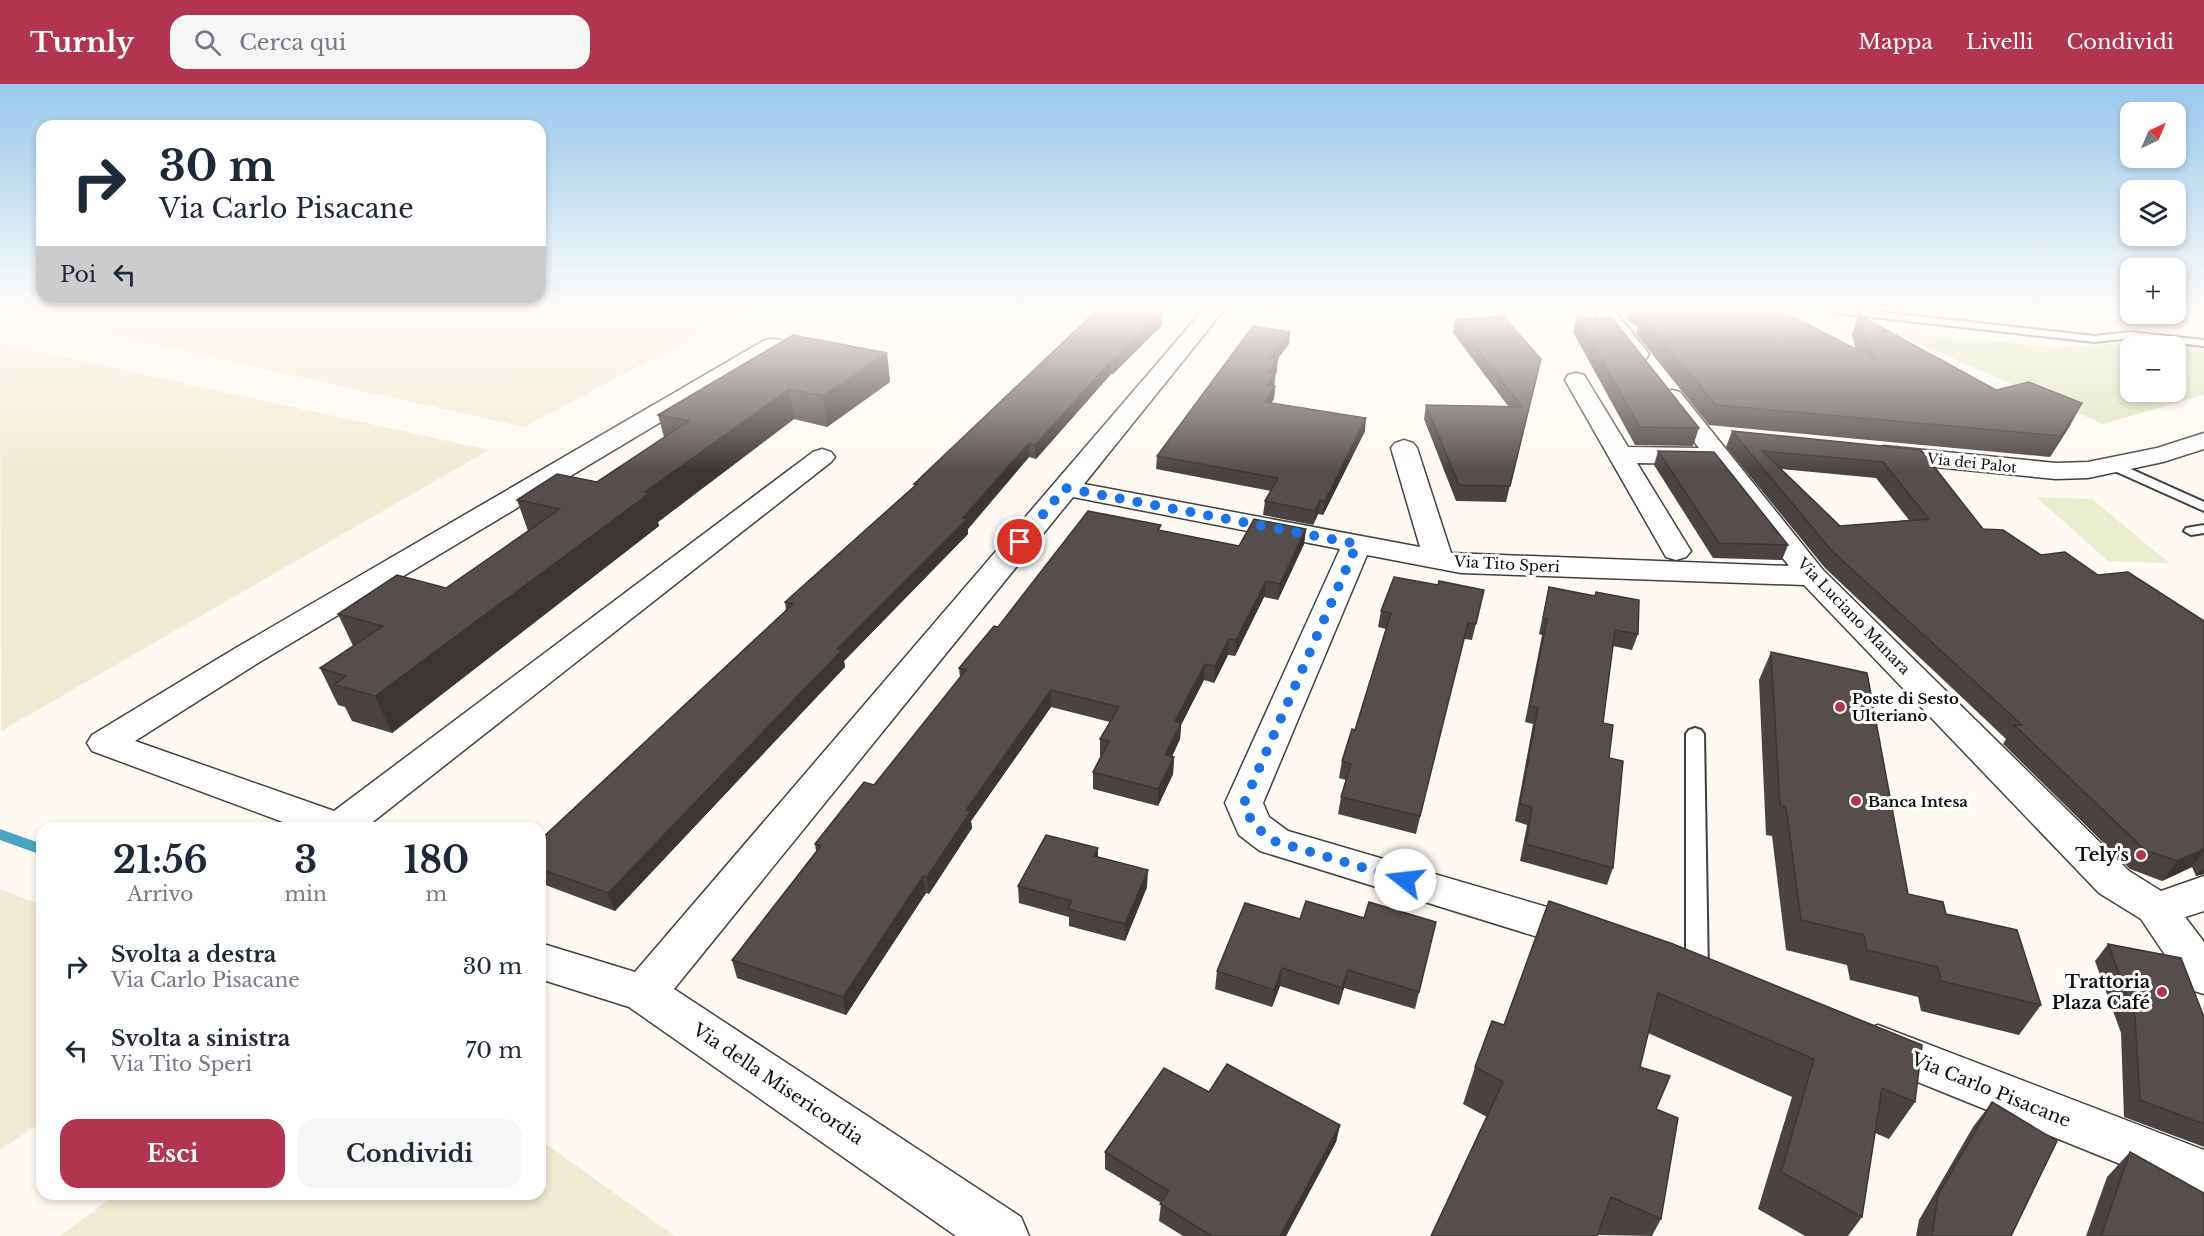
<!DOCTYPE html>
<html lang="it">
<meta charset="utf-8">
<style>
:root{--surface:#fff;--page:#f6f6f7;--text:#1f2937;--muted:#747a83;--accent:#b13451}
body{margin:0;font-family:"Libre Baskerville",serif;background:var(--page);color:var(--text);height:100vh;display:flex;flex-direction:column;font-size:22px;white-space:nowrap}
*{box-sizing:border-box;margin:0}
p{font-size:20px;color:var(--muted)}
.icon{flex:none;width:33px;height:33px;fill:none;stroke:currentColor;stroke-width:2;stroke-linecap:round;stroke-linejoin:round}
.map{position:relative;flex:1;overflow:hidden}
.panel{position:absolute;left:36px;top:738px;width:510px;height:378px;display:flex;flex-direction:column;background:var(--surface);border-radius:18px;box-shadow:0 3px 9px #0003}
.panel>*{flex:none}
.top-card{position:absolute;left:36px;top:36px;width:510px;height:183px;border-radius:18px;box-shadow:0 3px 9px #0003;background:#fff;color:var(--text);overflow:hidden}
.needle{width:39px;rotate:44deg}
.fabs{position:absolute;left:2120px;top:18px;display:grid;gap:12px}
.fabs a{display:grid;place-items:center;width:66px;height:66px;border-radius:12px;background:var(--surface);box-shadow:0 3px 9px #0003;font-size:30px}
.pin{position:absolute;display:grid;place-items:center;width:51px;height:51px;color:#fff;margin:-26px;border:3px solid #fff;border-radius:50%;box-shadow:0 2px 6px #0007}
.me{position:absolute;width:66px;margin:-33px;rotate:286deg;stroke-linejoin:round;filter:drop-shadow(0 0 4px #0008)}
.turn{display:flex;align-items:center;gap:21px;height:126px;padding:0 24px;font-size:27px}
.turn .icon{width:78px;height:78px;stroke-width:2.5}
.turn b{display:block;font-size:42px;line-height:51px}
.then{display:flex;align-items:center;height:57px;padding:0 24px;background:#0003;gap:12px;font-size:22px}
.eta{display:flex;justify-content:space-evenly;align-items:center;height:102px;text-align:center}
.eta b{font-size:36px;font-weight:700;line-height:42px}
.action{display:flex;gap:12px;margin-top:auto;padding:12px 24px}
.action a{flex:1;height:69px;border-radius:18px;background:var(--accent);color:#fff;font-size:24px;font-weight:700;line-height:69px;text-align:center}
.action a+a{background:var(--page);color:var(--text)}
ul{padding:0;list-style:none}
li{display:flex;align-items:center;gap:18px;height:84px;padding:0 24px}
li div{flex:1}
li b{display:block;font-size:22px}
li em{font-style:normal}
header{display:flex;align-items:center;gap:36px;box-sizing:border-box;height:84px;padding:0 30px;background:var(--accent);color:#fff}
header strong{font-size:28px}
nav{display:flex;gap:33px;margin-inline-start:auto;font-size:21px}
.search{width:420px;height:54px;background:var(--page);display:flex;align-items:center;gap:15px;box-sizing:border-box;padding:0 21px;border-radius:18px;color:var(--muted);font-size:22px}
.map>svg:first-child{display:block}
.farmland{fill:#f2e9d4}
.green{fill:#dae5be;fill-rule:evenodd}
.pitch{fill:#e8edcf}
.lines{fill:none;stroke-linecap:round;stroke-linejoin:round}
.stream{fill:#4aa6c0;fill-rule:evenodd}
.lane-casing{stroke:#424242;stroke-width:4}
.street-casing{stroke:#424242;stroke-width:3}
.lane{fill:#fff;fill-rule:evenodd}
.street{fill:#fff;fill-rule:evenodd}
.wall{fill:#4a4341;fill-rule:evenodd}
.shaded-wall{fill:#3c3735}
.building{fill:#564e4c;stroke:#3c3735;stroke-width:1.5;fill-rule:evenodd}
.route{stroke:#1a73e8;stroke-width:10;stroke-dasharray:0 18}
.poi-dot{fill:#b13451;stroke:#fff;stroke-width:2}
.labels{text-anchor:middle;dominant-baseline:central;stroke-width:6;stroke-linejoin:round;paint-order:stroke}
.far-street-label{font-size:14px;fill:#0f0f0f;stroke:#fff}
.street-label{font-size:15px;fill:#0f0f0f;stroke:#fff}
.poi-label{font-size:15px;font-weight:bold;fill:#0f0f0f;stroke:#fff;text-anchor:start}
.near-poi-label{font-size:18px;font-weight:bold;fill:#0f0f0f;stroke:#fff;text-anchor:end}
.near-street-label{font-size:18px;fill:#0f0f0f;stroke:#fff}
</style>
<header>
<strong>Turnly</strong>
<div class="search"><svg class="icon" aria-label="search" viewBox="0 0 24 24"><circle cx="10" cy="10" r="6"/><path d="M15 15l6 6"/></svg>Cerca qui</div>
<nav><a>Mappa</a><a>Livelli</a><a>Condividi</a></nav>
</header>
<div class="map">
<svg width="2204" height="1152" viewBox="0 0 2204 1152">
<rect width="100%" height="100%" fill="#fef9f2"/>
<g class="farmland">
<path d="M 0,226 L 744,226 L 524,343 Z"/>
<path d="M 0,259 L 489,366 L 1,647 Z"/>
<path d="M 0,805 L 42,821 L 42,1038 L 0,1066 Z"/>
<path d="M 540,1056 L 675,1152 L 60,1152 L 117,1110 L 540,1110 Z"/>
</g>
<path class="green" d="M 1895,249 L 2056,263 L 2147,258 L 2204,264 L 2204,311 L 2103,340 ZM 2130,262 L 2175,262 L 2175,308 L 2130,308 Z"/>
<path class="pitch" d="M 2036,413 L 2092,415 L 2169,479 L 2108,477 Z"/>
<g class="lines">
<path class="stream" d="M 0,745 L 42,760 L 42,771 L 0,756 Z"/>
<defs>
<g id="lane">
<path d="M 1832,226 L 1862,226 L 2095,252 L 2130,248 L 2204,256 L 2204,262 L 2130,254 L 2095,258 L 1837,229 Z"/>
<path d="M 2113,377 L 2204,418 L 2204,427 L 2108,384 L 2107,381 Z"/>
<path d="M 2204,441 L 2204,449 L 2191,451 L 2184,447 L 2186,444 Z"/>
<path d="M 1695,644 L 1701,646 L 1704,650 L 1708,890 L 1705,896 L 1697,899 L 1689,896 L 1686,890 L 1686,650 L 1689,646 Z"/>
</g>
<g id="street">
<path d="M 1203,226 L 1224,226 L 1084,400 L 1420,463 L 1391,364 L 1395,359 L 1404,356 L 1413,359 L 1417,364 L 1451,469 L 1789,482 L 1709,378 L 1701,380 L 1637,379 L 1691,467 L 1686,473 L 1676,476 L 1666,473 L 1565,296 L 1568,291 L 1576,289 L 1584,291 L 1628,363 L 1699,364 L 1660,313 L 1664,308 L 1672,306 L 1680,308 L 1823,486 L 2129,787 L 2161,807 L 2204,792 L 2204,827 L 2185,833 L 2204,858 L 2204,910 L 2188,905 L 2141,835 L 2099,809 L 1804,501 L 1461,489 L 1367,471 L 1263,719 L 1269,733 L 1288,747 L 1598,838 L 1604,850 L 1598,862 L 1583,867 L 1260,767 L 1239,751 L 1225,719 L 1340,465 L 1073,413 L 674,905 L 1021,1133 L 1029,1152 L 956,1152 L 629,923 L 540,895 L 540,859 L 635,888 Z"/>
<path d="M 1593,226 L 1614,226 L 1649,270 L 1646,275 L 1638,277 L 1630,275 Z"/>
<path d="M 773,255 L 781,256 L 784,261 L 781,266 L 258,579 L 135,657 L 334,727 L 813,368 L 822,365 L 831,368 L 835,373 L 831,378 L 365,744 L 299,744 L 92,667 L 87,659 L 92,651 L 234,565 L 765,256 Z"/>
<path d="M 2204,349 L 2204,365 L 2163,378 L 2088,394 L 2056,395 L 1884,378 L 1875,375 L 1871,370 L 1875,365 L 1884,362 L 2056,379 L 2088,378 L 2157,364 Z"/>
<path d="M 1878,941 L 2204,1066 L 2204,1114 L 1861,975 L 1855,961 L 1861,947 Z"/>
</g>
</defs>
<use href="#lane" class="lane-casing"/>
<use href="#street" class="street-casing"/>
<use href="#lane" class="lane"/>
<use href="#street" class="street"/>
</g>
<g class="wall">
<path d="M 1630,226 L 1780,226 L 1856,266 L 1852,250 L 1859,231 L 1996,306 L 2071,340 L 2050,373 L 1709,341 L 1636,250 L 1638,243 L 1627,236 Z"/>
<path d="M 1880,226 L 1903,226 L 1902,228 Z"/>
<path d="M 1577,233 L 1699,344 L 1693,362 L 1635,361 L 1573,248 Z"/>
<path d="M 1455,236 L 1541,275 L 1506,418 L 1456,417 L 1424,335 L 1426,321 L 1508,322 L 1453,249 Z"/>
<path d="M 1162,241 L 1113,290 L 1111,290 L 1036,375 L 1029,373 L 968,445 L 968,450 L 844,577 L 845,583 L 615,827 L 540,799 L 540,756 L 786,526 L 785,518 L 915,402 L 914,400 Z"/>
<path d="M 1290,248 L 1289,260 L 1277,275 L 1277,288 L 1275,290 L 1274,302 L 1275,302 L 1274,315 L 1271,319 L 1365,347 L 1323,431 L 1318,430 L 1313,441 L 1263,431 L 1265,417 L 1271,407 L 1156,385 L 1157,372 Z"/>
<path d="M 887,269 L 890,298 L 827,343 L 794,335 L 658,438 L 659,442 L 392,649 L 352,637 L 345,623 L 338,621 L 320,584 L 353,562 L 338,530 L 446,504 L 528,447 L 517,416 L 597,398 L 664,353 L 658,331 Z"/>
<path d="M 1732,347 L 1921,366 L 1983,445 L 2041,471 L 2098,491 L 2204,537 L 2204,790 L 2196,792 L 2192,783 L 2162,797 L 2130,785 L 2003,660 L 2006,655 L 1825,484 L 1726,363 ZM 1781,385 L 1876,394 L 1909,436 L 1840,442 Z"/>
<path d="M 1658,367 L 1788,461 L 1782,476 L 1713,474 L 1654,381 Z"/>
<path d="M 1306,445 L 1304,460 L 1278,516 L 1264,513 L 1235,572 L 1228,571 L 1214,599 L 1204,596 L 1181,641 L 1180,655 L 1172,673 L 1174,673 L 1173,690 L 1158,722 L 1093,705 L 1093,688 L 1101,672 L 1100,672 L 1100,655 L 1110,638 L 1051,623 L 971,737 L 972,744 L 929,810 L 926,809 L 846,931 L 737,894 L 732,876 L 816,767 L 815,760 L 874,701 L 960,594 L 959,584 L 998,543 L 1161,447 L 1239,462 Z"/>
<path d="M 1438,501 L 1484,506 L 1472,556 L 1464,555 L 1416,750 L 1338,730 L 1341,713 L 1346,696 L 1339,694 L 1342,677 L 1355,646 L 1386,545 L 1378,543 L 1381,527 Z"/>
<path d="M 1549,503 L 1595,512 L 1596,508 L 1638,550 L 1632,566 L 1613,562 L 1603,639 L 1609,674 L 1613,784 L 1607,801 L 1520,777 L 1527,741 L 1515,737 L 1533,640 L 1525,638 L 1542,551 L 1539,550 Z"/>
<path d="M 1771,568 L 1908,810 L 1946,830 L 2041,921 L 2019,951 L 1921,927 L 1918,913 L 1850,896 L 1847,881 L 1786,866 L 1772,752 L 1766,751 L 1759,596 Z"/>
<path d="M 1098,774 L 1147,803 L 1125,857 L 1069,842 L 1069,833 L 1019,819 L 1018,802 Z"/>
<path d="M 1549,817 L 1915,1018 L 1889,1055 L 1875,1049 L 1862,1133 L 1848,1152 L 1805,1152 L 1758,1125 L 1792,1013 L 1648,949 L 1640,983 L 1656,1025 L 1661,1135 L 1652,1152 L 1598,1151 L 1487,1033 L 1463,1020 L 1475,983 L 1504,941 Z"/>
<path d="M 1364,834 L 1436,838 L 1415,925 L 1344,904 L 1339,921 L 1280,902 L 1272,923 L 1215,905 L 1217,887 L 1300,835 Z"/>
<path d="M 2108,860 L 2204,933 L 2204,1063 L 2124,1033 L 2121,949 L 2095,877 Z"/>
<path d="M 1209,1008 L 1340,1041 L 1336,1058 L 1286,1152 L 1183,1152 L 1159,1137 L 1161,1119 L 1105,1085 L 1105,1068 Z"/>
<path d="M 1992,1018 L 2011,1152 L 1916,1152 L 1919,1136 L 1973,1043 Z"/>
<path d="M 2130,1068 L 2204,1152 L 2086,1152 L 2107,1093 Z"/>
</g>
<g class="shaded-wall">
<path d="M 1162,229 L 1162,241 L 1113,290 L 1113,277 Z"/>
<path d="M 1290,248 L 1289,260 L 1269,286 L 1270,274 Z"/>
<path d="M 887,269 L 890,298 L 827,343 L 823,312 Z"/>
<path d="M 1278,275 L 1274,302 L 1266,314 L 1269,288 Z"/>
<path d="M 1111,277 L 1111,290 L 1036,375 L 1035,361 Z"/>
<path d="M 1275,302 L 1274,315 L 1263,331 L 1265,318 Z"/>
<path d="M 789,305 L 794,335 L 658,438 L 659,442 L 392,649 L 375,612 L 645,408 Z"/>
<path d="M 2082,319 L 2071,340 L 2050,373 L 2061,352 Z"/>
<path d="M 1366,334 L 1365,347 L 1323,431 L 1325,417 Z"/>
<path d="M 1029,359 L 1029,373 L 968,445 L 968,450 L 844,577 L 845,583 L 615,827 L 608,809 L 837,565 L 963,434 Z"/>
<path d="M 1320,416 L 1318,430 L 1313,441 L 1315,427 Z"/>
<path d="M 1306,445 L 1304,460 L 1278,516 L 1280,500 Z"/>
<path d="M 1266,497 L 1264,513 L 1235,572 L 1236,556 Z"/>
<path d="M 1229,555 L 1228,571 L 1214,599 L 1215,582 Z"/>
<path d="M 1205,580 L 1204,596 L 1181,641 L 1180,655 L 1164,688 L 1165,671 L 1175,637 Z"/>
<path d="M 1051,606 L 1051,623 L 971,737 L 972,744 L 929,810 L 927,793 L 966,726 Z"/>
<path d="M 1174,673 L 1173,690 L 1158,722 L 1158,705 Z"/>
<path d="M 1098,764 L 1098,781 L 1094,772 Z"/>
<path d="M 2204,765 L 2204,767 L 2192,783 L 2162,797 L 2177,777 Z"/>
<path d="M 2204,783 L 2204,790 L 2196,792 Z"/>
<path d="M 1148,786 L 1147,803 L 1125,857 L 1125,840 Z"/>
<path d="M 923,792 L 926,809 L 846,931 L 843,913 Z"/>
<path d="M 1282,884 L 1280,902 L 1272,923 L 1274,906 Z"/>
<path d="M 1348,886 L 1344,904 L 1339,921 L 1342,904 Z"/>
<path d="M 1340,1041 L 1336,1058 L 1286,1152 L 1280,1152 Z"/>
</g>
<g class="building">
<path d="M 1097,226 L 1141,226 L 1162,229 L 1113,277 L 1111,277 L 1035,361 L 1029,359 L 963,434 L 967,435 L 837,565 L 842,566 L 608,809 L 540,785 L 540,756 L 793,520 L 785,518 L 917,400 L 914,400 Z"/>
<path d="M 1644,226 L 1780,226 L 1873,274 L 1859,231 L 1996,306 L 2029,298 L 2082,319 L 2061,352 L 1716,321 L 1641,232 L 1654,232 Z"/>
<path d="M 1503,232 L 1541,275 L 1510,402 L 1459,401 L 1426,321 L 1522,323 L 1455,236 Z"/>
<path d="M 1577,233 L 1612,234 L 1699,344 L 1640,343 Z"/>
<path d="M 1253,242 L 1290,248 L 1270,274 L 1278,275 L 1269,288 L 1275,289 L 1267,301 L 1275,302 L 1265,318 L 1366,334 L 1325,417 L 1320,416 L 1315,427 L 1265,417 L 1278,394 L 1157,372 Z"/>
<path d="M 793,251 L 887,269 L 823,312 L 789,305 L 645,408 L 650,409 L 375,612 L 334,601 L 346,592 L 320,584 L 383,542 L 338,530 L 397,491 L 446,504 L 560,425 L 517,416 L 557,390 L 597,398 L 689,337 L 658,331 Z"/>
<path d="M 1732,347 L 1921,366 L 1983,445 L 2003,446 L 2041,471 L 2065,468 L 2098,491 L 2128,488 L 2204,537 L 2204,765 L 2177,777 L 2145,766 L 2014,641 L 2022,641 L 1832,467 ZM 1762,367 L 1883,378 L 1929,435 L 1840,442 Z"/>
<path d="M 1658,367 L 1714,368 L 1788,461 L 1719,459 Z"/>
<path d="M 1088,427 L 1161,441 L 1158,446 L 1239,462 L 1254,435 L 1306,445 L 1280,500 L 1266,497 L 1236,556 L 1229,555 L 1215,582 L 1205,580 L 1175,637 L 1181,639 L 1165,671 L 1174,673 L 1158,705 L 1093,688 L 1109,657 L 1100,655 L 1119,623 L 1051,606 L 966,726 L 971,727 L 927,793 L 923,792 L 843,913 L 732,876 L 821,762 L 815,760 L 864,698 L 874,701 L 966,586 L 959,584 L 994,542 L 998,543 Z"/>
<path d="M 1394,493 L 1438,501 L 1439,497 L 1484,506 L 1476,540 L 1468,539 L 1420,732 L 1341,713 L 1351,680 L 1342,677 L 1352,645 L 1355,646 L 1391,529 L 1381,527 Z"/>
<path d="M 1549,503 L 1595,512 L 1596,508 L 1639,516 L 1638,550 L 1615,546 L 1603,639 L 1613,641 L 1609,674 L 1623,677 L 1613,784 L 1526,760 L 1532,723 L 1520,720 L 1538,624 L 1530,622 L 1547,535 L 1543,534 Z"/>
<path d="M 1771,568 L 1867,589 L 1908,810 L 1943,818 L 1946,830 L 2017,846 L 2041,921 L 1941,897 L 1938,883 L 1867,866 L 1864,851 L 1801,836 L 1786,723 L 1780,722 Z"/>
<path d="M 1046,751 L 1098,764 L 1094,772 L 1148,786 L 1125,840 L 1068,825 L 1072,817 L 1018,802 Z"/>
<path d="M 1306,817 L 1364,834 L 1369,818 L 1436,838 L 1419,908 L 1348,886 L 1342,904 L 1282,884 L 1274,906 L 1217,887 L 1245,819 L 1300,835 Z"/>
<path d="M 1549,817 L 1673,860 L 1922,961 L 1915,1018 L 1882,1004 L 1862,1133 L 1781,1088 L 1814,975 L 1658,909 L 1640,983 L 1670,992 L 1656,1025 L 1678,1034 L 1661,1135 L 1611,1113 L 1597,1152 L 1431,1152 L 1503,998 L 1475,983 L 1492,937 L 1504,941 Z"/>
<path d="M 2108,860 L 2181,874 L 2204,933 L 2204,1040 L 2140,1016 L 2135,932 Z"/>
<path d="M 1227,980 L 1340,1041 L 1280,1152 L 1212,1152 L 1160,1120 L 1169,1107 L 1105,1068 L 1164,984 L 1209,1008 Z"/>
<path d="M 1992,1018 L 2057,1057 L 2011,1152 L 1932,1152 L 1938,1111 Z"/>
<path d="M 2130,1068 L 2204,1109 L 2204,1152 L 2101,1152 Z"/>
</g>
<linearGradient id="sky" x2="0" y2="1"><stop stop-color="#96c8eb"/><stop offset="0.58" stop-color="#fffcf9"/><stop offset="1" stop-color="#fffcf9" stop-opacity="0"/></linearGradient>
<rect width="2204" height="387" fill="url(#sky)"/>
<g class="lines">
<path class="route" d="M 1020,458 L 1065,404 L 1357,460 L 1244,719 L 1253,741 L 1274,757 L 1405,796"/>
</g>
<g class="poi-dot">
<circle cx="1840" cy="623" r="6"/>
<circle cx="1856" cy="717" r="6"/>
<circle cx="2141" cy="771" r="6"/>
<circle cx="2162" cy="908" r="6"/>
</g>
<g class="labels">
<g class="far-street-label">
<text transform="translate(1972 379) rotate(6)">Via dei Palot</text>
</g>
<g class="street-label">
<text transform="translate(1507 480) rotate(3)">Via Tito Speri</text>
<text transform="translate(1854 532) rotate(46)">Via Luciano Manara</text>
</g>
<g class="poi-label">
<text x="1852" y="614">Poste di Sesto<tspan x="1852" dy="17">Ulteriano</tspan></text>
<text x="1868" y="717">Banca Intesa</text>
</g>
<g class="near-poi-label">
<text x="2129" y="771">Tely's</text>
<text x="2150" y="898">Trattoria<tspan x="2150" dy="21">Plaza Café</tspan></text>
</g>
<g class="near-street-label">
<text transform="translate(778 1000) rotate(34)">Via della Misericordia</text>
<text transform="translate(1991 1006) rotate(22)">Via Carlo Pisacane</text>
</g>
</g>
</svg>
<div class="fabs">
<a><svg class="needle" viewBox="-14 -14 28 28"><path d="M0-13l5 13h-10z" fill="#e53935"/><path d="M0 13l5-13h-10z" fill="#747a83"/></svg></a>
<a><svg class="icon" aria-label="layers" viewBox="0 0 24 24"><path d="M12 4l9 5-9 5-9-5zM3 14l9 5 9-5"/></svg></a>
<a>+</a>
<a>−</a>
</div>
<div class="pin" style="left:1020px;top:458px;background:#d93025"><svg class="icon" aria-label="arrive" viewBox="0 0 24 24"><path d="M6 21V4h12l-3 4 3 4H6"/></svg></div>
<svg class="me" style="left:1405px;top:796px" viewBox="-20 -20 40 40"><circle r="19" fill="#fff"/><path d="M0-13L10 11 0 6-10 11z" fill="#1a73e8"/></svg>
<div class="top-card">
<div class="turn"><svg class="icon" aria-label="right" viewBox="0 0 24 24"><path d="M7 20v-9h11M14 6l5 5-5 5"/></svg><div><b>30 m</b>Via Carlo Pisacane</div></div>
<div class="then">Poi<svg class="icon" aria-label="left" viewBox="0 0 24 24"><path d="M17 20v-9H6M10 6l-5 5 5 5"/></svg></div>
</div>
<section class="panel">
<div class="eta">
<div><b>21:56</b><p>Arrivo</p></div>
<div><b>3</b><p>min</p></div>
<div><b>180</b><p>m</p></div>
</div>
<ul>
<li><svg class="icon" aria-label="right" viewBox="0 0 24 24"><path d="M7 20v-9h11M14 6l5 5-5 5"/></svg><div><b>Svolta a destra</b><p>Via Carlo Pisacane</p></div><em>30 m</em></li>
<li><svg class="icon" aria-label="left" viewBox="0 0 24 24"><path d="M17 20v-9H6M10 6l-5 5 5 5"/></svg><div><b>Svolta a sinistra</b><p>Via Tito Speri</p></div><em>70 m</em></li>
</ul>
<div class="action"><a>Esci</a><a>Condividi</a></div>
</section>
</div>
